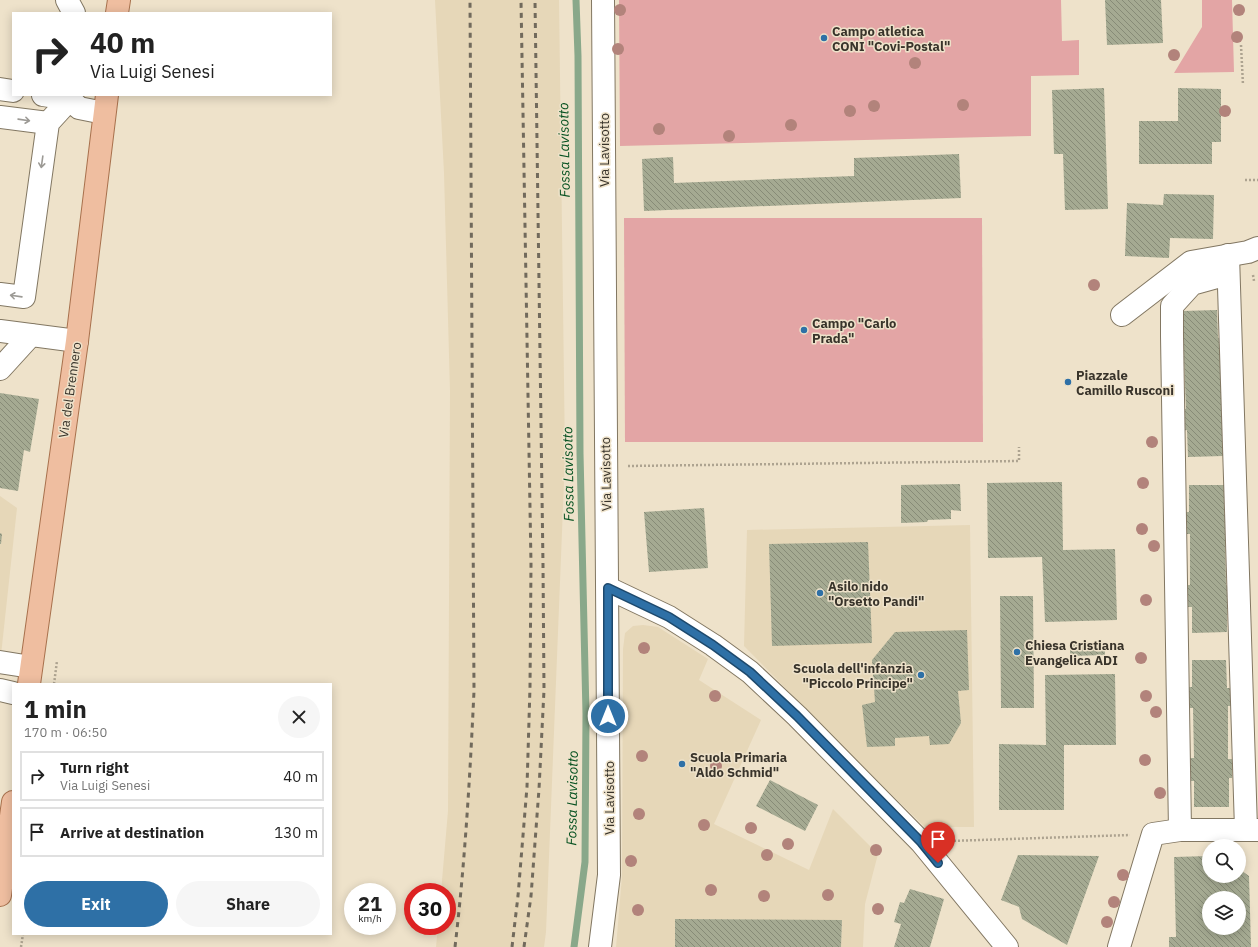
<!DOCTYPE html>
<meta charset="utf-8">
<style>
:root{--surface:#fff;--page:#f6f6f6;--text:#222;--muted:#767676;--line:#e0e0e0;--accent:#2e70a6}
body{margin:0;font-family:"IBM Plex Sans",sans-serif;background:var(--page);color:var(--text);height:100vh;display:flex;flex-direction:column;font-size:15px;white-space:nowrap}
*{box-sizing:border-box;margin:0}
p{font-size:13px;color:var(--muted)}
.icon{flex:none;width:22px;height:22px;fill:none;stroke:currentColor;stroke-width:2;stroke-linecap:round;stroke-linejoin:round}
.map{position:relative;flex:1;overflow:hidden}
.drawer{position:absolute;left:12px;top:683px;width:320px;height:252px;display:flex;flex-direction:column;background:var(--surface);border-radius:0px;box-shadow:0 2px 10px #0003}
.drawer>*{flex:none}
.banner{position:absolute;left:12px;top:12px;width:320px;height:84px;border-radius:0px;box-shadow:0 2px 10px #0003;background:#fff;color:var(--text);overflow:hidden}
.fabs{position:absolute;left:1202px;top:839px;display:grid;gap:8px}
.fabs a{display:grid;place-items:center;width:44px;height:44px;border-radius:50%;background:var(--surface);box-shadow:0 2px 10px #0003;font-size:20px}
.speed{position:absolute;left:344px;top:883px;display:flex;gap:8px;font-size:20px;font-weight:700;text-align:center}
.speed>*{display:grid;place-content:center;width:52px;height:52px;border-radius:50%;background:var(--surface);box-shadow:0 2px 10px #0003;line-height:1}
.speed small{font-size:10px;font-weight:400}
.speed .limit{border:6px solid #d22;background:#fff;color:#111}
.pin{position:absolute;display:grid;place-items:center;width:34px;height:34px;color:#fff;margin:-41px -17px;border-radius:50% 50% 50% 0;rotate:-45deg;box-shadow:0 0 4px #0007}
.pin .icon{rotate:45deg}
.me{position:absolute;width:44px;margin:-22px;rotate:0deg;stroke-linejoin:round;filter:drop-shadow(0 0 3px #0008)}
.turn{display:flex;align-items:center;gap:14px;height:84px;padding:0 12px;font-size:18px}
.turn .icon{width:52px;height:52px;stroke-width:2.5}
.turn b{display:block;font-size:28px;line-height:34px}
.round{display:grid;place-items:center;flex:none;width:42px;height:42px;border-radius:21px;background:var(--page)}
.overview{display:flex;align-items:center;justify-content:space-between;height:68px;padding:0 12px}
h1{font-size:24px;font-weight:800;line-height:30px}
.button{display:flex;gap:8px;margin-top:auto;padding:8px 12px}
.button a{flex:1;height:46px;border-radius:24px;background:var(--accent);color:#fff;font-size:16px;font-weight:800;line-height:46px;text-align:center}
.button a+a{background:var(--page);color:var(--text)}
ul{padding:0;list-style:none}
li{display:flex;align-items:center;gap:12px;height:50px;margin:0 8px 6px;padding:0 4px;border:2px solid var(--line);border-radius:0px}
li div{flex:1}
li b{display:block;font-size:15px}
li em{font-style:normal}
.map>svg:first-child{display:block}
.built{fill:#e6d7b8}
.grass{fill:#e3a5a5}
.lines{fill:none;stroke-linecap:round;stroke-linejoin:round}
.stream{stroke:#89a88a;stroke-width:7}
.building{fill:url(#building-back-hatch);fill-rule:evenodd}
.minor-casing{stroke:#827762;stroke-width:24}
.major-casing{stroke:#a8714d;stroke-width:24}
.path{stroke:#ada390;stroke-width:2.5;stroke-dasharray:2 2;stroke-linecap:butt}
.minor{stroke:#fff;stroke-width:22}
.major{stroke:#efbea0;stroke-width:22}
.rail{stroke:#716a5c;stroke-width:3;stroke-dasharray:5 5;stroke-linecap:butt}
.tree{fill:#b2837b}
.oneway{stroke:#9c9a95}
.route-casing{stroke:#1e496c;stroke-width:10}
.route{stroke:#2e70a6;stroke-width:7}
.poi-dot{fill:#2e70a6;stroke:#eee2ca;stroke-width:1.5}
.labels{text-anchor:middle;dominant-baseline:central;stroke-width:3;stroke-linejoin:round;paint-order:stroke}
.poi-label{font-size:13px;font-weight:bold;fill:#39342b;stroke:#eee2ca;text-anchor:start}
.street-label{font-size:13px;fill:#39342b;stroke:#eee2ca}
.water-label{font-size:14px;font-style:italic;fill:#075221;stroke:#eee2ca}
</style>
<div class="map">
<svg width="1258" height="947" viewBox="0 0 1258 947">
<defs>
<pattern id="building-back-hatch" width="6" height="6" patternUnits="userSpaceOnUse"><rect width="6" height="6" fill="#a5aa92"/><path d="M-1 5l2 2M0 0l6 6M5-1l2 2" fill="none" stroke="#878b77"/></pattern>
</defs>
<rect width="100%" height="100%" fill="#eee2ca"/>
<g class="built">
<path d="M 435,0 L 559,0 L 565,457 L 546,932 L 544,947 L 436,947 L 438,926 L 447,926 L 447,892 L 441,892 L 448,811 L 450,391 L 444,173 Z"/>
<path d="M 0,496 L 17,508 L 0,664 Z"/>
<path d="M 970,525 L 974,827 L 925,827 L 864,768 L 744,646 L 747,530 Z"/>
<path d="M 643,625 L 658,627 L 708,659 L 699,680 L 761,720 L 714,824 L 809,870 L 833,809 L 878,854 L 865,904 L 863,947 L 841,947 L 842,921 L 675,919 L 675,947 L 616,947 L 622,876 L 623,649 L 625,633 L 633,626 Z"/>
</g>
<g class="grass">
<path d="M 619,0 L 1061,0 L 1062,41 L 1079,40 L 1079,75 L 1031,76 L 1031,136 L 620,146 Z"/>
<path d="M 1202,0 L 1232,0 L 1234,72 L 1174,73 L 1202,27 Z"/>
<path d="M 624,218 L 982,218 L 983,442 L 625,442 Z"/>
</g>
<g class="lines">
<path class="stream" d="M 574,947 L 585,862 L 586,714 L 580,453 L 578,56 L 576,0"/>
</g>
<g class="building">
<path d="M 1105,0 L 1161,0 L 1163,43 L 1107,45 Z"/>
<path d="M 1104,88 L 1108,209 L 1065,210 L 1063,154 L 1054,154 L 1052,90 Z"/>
<path d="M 1178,88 L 1221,89 L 1221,142 L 1212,142 L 1212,164 L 1139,164 L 1139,121 L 1178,121 Z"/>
<path d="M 959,154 L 961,198 L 644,211 L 642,159 L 673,157 L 674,183 L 854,176 L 854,158 Z"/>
<path d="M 1164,194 L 1214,195 L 1213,239 L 1170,238 L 1169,258 L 1125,256 L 1127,203 L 1163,205 Z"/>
<path d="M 1217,310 L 1218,338 L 1222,337 L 1223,356 L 1220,356 L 1222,409 L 1225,409 L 1225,428 L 1222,428 L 1223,456 L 1188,457 L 1187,430 L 1183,431 L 1182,408 L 1186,409 L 1184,359 L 1180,359 L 1180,337 L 1184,337 L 1183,311 Z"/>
<path d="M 0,393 L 39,399 L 30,452 L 24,450 L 18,491 L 0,488 Z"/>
<path d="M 1062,482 L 1063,550 L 1115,549 L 1117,620 L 1045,622 L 1042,557 L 988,558 L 987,483 Z"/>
<path d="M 960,484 L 961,511 L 951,510 L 951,519 L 928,520 L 927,522 L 901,523 L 901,485 Z"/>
<path d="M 1189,485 L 1224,485 L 1224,514 L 1229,514 L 1229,532 L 1225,532 L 1226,585 L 1229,586 L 1229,604 L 1227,604 L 1227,632 L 1192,633 L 1192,607 L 1187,607 L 1187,585 L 1190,585 L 1190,534 L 1186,534 L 1186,512 L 1189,512 Z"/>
<path d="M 704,508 L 708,568 L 649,572 L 644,512 Z"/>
<path d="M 0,533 L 2,534 L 1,544 L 0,544 Z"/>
<path d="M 868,542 L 872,643 L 772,646 L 769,544 Z"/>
<path d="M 1000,596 L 1033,596 L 1034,708 L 1001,708 Z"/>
<path d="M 967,630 L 969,690 L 958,691 L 961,723 L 949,744 L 930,745 L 929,736 L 895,738 L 895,746 L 867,747 L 862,705 L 875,702 L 872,660 L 895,632 Z"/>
<path d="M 1105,642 L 1105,655 L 1070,656 L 1070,643 Z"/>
<path d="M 1192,660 L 1226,660 L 1227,688 L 1231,688 L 1231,706 L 1228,706 L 1228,759 L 1232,759 L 1232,778 L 1229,778 L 1229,807 L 1194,807 L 1194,781 L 1190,781 L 1190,758 L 1194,758 L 1193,708 L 1189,708 L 1189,687 L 1192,687 Z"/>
<path d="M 1115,674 L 1116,745 L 1064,745 L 1064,810 L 999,810 L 999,744 L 1046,745 L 1045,675 Z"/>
<path d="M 770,780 L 818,805 L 805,831 L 756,806 Z"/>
<path d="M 1018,855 L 1099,856 L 1067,945 L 1022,919 L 1019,907 L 1001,900 Z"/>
<path d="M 1209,856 L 1209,876 L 1239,876 L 1239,869 L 1249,876 L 1251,947 L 1169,947 L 1169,937 L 1176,937 L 1174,857 ZM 1209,898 L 1239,898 L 1239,928 L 1209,928 Z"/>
<path d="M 910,889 L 944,899 L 930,947 L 894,947 L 901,924 L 894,922 L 900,902 L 904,903 Z"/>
<path d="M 675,919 L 842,920 L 841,947 L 675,947 Z"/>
</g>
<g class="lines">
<defs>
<g id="minor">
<path d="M 67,0 L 74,13"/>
<path d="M 0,89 L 13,91"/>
<path d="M 43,95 L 70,99"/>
<path d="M 0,117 L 48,123"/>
<path d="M 1228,255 L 1246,829"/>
<path d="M 0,294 L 24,297 L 48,123 L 70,99 L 79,108 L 104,113"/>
<path d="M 1122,315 L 1191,262 L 1248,252 L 1258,248"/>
<path d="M 0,331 L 77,341"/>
<path d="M 0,369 L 31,335"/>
<path d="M 608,588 L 669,617 L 713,645 L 750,672 L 797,716 L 921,842 L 1007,947"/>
<path d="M 0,662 L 31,667"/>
<path d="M 0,690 L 13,693"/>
<path d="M 1180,830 L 1172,336 L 1172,306 L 1192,284 L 1228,274"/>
<path d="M 600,947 L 609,875 L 603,0"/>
<path d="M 1119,947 L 1153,834 L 1180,830 L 1258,830"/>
</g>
<g id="major">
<path d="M 117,13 L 119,0"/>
<path d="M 29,684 L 77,341 L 107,95"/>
<path d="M 0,895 L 13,802"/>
</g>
</defs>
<use href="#minor" class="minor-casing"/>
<use href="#major" class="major-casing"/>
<g class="path">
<path d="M 1241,45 L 1243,85"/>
<path d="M 1245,180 L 1258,180"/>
<path d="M 1253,275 L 1254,281"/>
<path d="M 628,466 L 1019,461 L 1019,447"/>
<path d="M 54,684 L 57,661"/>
<path d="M 950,841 L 1130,835"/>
<path d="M 21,947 L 23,934"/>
</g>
<use href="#minor" class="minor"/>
<use href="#major" class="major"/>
<g class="rail">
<path d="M 455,947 C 465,862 470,776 474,691 L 470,0"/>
<path d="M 512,947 L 518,896 L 527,787 L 530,687 L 531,564 L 521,0"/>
<path d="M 524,947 L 531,896 L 539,789 L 544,690 L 543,565 L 535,0"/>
</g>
</g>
<g class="tree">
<circle cx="620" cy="10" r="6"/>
<circle cx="1239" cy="10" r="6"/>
<circle cx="1237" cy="37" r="6"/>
<circle cx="618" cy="49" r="6"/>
<circle cx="1174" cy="55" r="6"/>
<circle cx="915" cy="63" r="6"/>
<circle cx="963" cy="105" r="6"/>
<circle cx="874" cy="106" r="6"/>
<circle cx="850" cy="111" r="6"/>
<circle cx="1225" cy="111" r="6"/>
<circle cx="791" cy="125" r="6"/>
<circle cx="659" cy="129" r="6"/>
<circle cx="729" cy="136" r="6"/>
<circle cx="1094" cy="285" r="6"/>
<circle cx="1152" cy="442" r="6"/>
<circle cx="1143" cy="483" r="6"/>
<circle cx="1142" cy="529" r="6"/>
<circle cx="1154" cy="546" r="6"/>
<circle cx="1146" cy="600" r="6"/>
<circle cx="644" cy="648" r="6"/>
<circle cx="1141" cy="658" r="6"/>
<circle cx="715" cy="696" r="6"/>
<circle cx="1146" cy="696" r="6"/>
<circle cx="1156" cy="712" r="6"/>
<circle cx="642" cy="756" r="6"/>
<circle cx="1145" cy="760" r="6"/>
<circle cx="716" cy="766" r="6"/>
<circle cx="1160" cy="793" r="6"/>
<circle cx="639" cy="814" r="6"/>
<circle cx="704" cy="825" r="6"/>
<circle cx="751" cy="828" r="6"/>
<circle cx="788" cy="844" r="6"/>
<circle cx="876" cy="850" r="6"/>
<circle cx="767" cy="855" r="6"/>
<circle cx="631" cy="861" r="6"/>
<circle cx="1123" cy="875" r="6"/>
<circle cx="711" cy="890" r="6"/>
<circle cx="828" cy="895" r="6"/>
<circle cx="764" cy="896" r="6"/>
<circle cx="1114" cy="902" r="6"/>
<circle cx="878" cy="909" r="6"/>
<circle cx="638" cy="910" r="6"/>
<circle cx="1107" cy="922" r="6"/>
</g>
<defs><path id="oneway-shaft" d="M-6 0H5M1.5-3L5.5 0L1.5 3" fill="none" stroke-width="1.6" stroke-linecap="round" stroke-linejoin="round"/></defs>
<g class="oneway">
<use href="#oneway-shaft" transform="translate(24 120) rotate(8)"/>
<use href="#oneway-shaft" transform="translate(42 162) rotate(98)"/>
<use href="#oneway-shaft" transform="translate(16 296) rotate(-172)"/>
</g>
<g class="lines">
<defs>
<path id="route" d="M 608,716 L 608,588 L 669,617 L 713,645 L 750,672 L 797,716 L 921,842 L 938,863"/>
</defs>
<use href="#route" class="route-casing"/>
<use href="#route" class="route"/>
</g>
<g class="poi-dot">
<circle cx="824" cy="38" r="4"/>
<circle cx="804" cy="330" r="4"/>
<circle cx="1068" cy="382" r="4"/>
<circle cx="820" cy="593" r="4"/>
<circle cx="1017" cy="652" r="4"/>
<circle cx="921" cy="675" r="4"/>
<circle cx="682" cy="764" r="4"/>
</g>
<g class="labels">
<g class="poi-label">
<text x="832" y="31">Campo atletica<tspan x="832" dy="15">CONI "Covi-Postal"</tspan></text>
<text x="812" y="323">Campo "Carlo<tspan x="812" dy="15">Prada"</tspan></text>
<text x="1076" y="375">Piazzale<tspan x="1076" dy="15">Camillo Rusconi</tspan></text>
<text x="828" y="586">Asilo nido<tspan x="828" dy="15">"Orsetto Pandi"</tspan></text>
<text x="1025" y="645">Chiesa Cristiana<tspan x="1025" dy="15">Evangelica ADI</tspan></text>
<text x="913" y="668" text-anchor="end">Scuola dell'infanzia<tspan x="913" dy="15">"Piccolo Principe"</tspan></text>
<text x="690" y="757">Scuola Primaria<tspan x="690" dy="15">"Aldo Schmid"</tspan></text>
</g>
<g class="street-label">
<text transform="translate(604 150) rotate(-90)">Via Lavisotto</text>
<text transform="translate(70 390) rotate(-82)">Via del Brennero</text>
<text transform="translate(606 474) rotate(-91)">Via Lavisotto</text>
<text transform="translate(609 798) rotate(-90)">Via Lavisotto</text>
</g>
<g class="water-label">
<text transform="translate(564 150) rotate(-91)">Fossa Lavisotto</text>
<text transform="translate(568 474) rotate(-91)">Fossa Lavisotto</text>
<text transform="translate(572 798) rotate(-89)">Fossa Lavisotto</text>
</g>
</g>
</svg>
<div class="fabs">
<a><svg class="icon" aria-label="search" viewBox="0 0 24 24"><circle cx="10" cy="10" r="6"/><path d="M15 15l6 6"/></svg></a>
<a><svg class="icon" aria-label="layers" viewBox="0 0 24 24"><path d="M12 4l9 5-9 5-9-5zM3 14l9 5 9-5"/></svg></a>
</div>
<div class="speed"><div>21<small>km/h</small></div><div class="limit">30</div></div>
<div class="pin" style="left:938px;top:863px;background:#d93025"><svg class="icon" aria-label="arrive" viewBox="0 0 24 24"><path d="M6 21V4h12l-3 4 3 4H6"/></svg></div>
<svg class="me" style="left:608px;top:716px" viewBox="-20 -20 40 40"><circle r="17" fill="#2e70a6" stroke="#fff" stroke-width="3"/><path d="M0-11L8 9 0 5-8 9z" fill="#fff"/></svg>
<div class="banner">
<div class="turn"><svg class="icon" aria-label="right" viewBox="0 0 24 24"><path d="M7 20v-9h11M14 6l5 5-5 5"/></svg><div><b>40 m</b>Via Luigi Senesi</div></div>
</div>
<section class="drawer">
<div class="overview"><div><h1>1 min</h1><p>170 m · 06:50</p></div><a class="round"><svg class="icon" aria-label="close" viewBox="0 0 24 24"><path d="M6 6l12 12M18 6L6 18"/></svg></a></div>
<ul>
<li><svg class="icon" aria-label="right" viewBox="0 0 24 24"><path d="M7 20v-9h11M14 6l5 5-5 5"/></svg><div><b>Turn right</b><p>Via Luigi Senesi</p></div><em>40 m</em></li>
<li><svg class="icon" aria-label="arrive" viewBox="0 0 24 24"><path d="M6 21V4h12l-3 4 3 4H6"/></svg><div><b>Arrive at destination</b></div><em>130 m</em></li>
</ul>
<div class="button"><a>Exit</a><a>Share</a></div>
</section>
</div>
